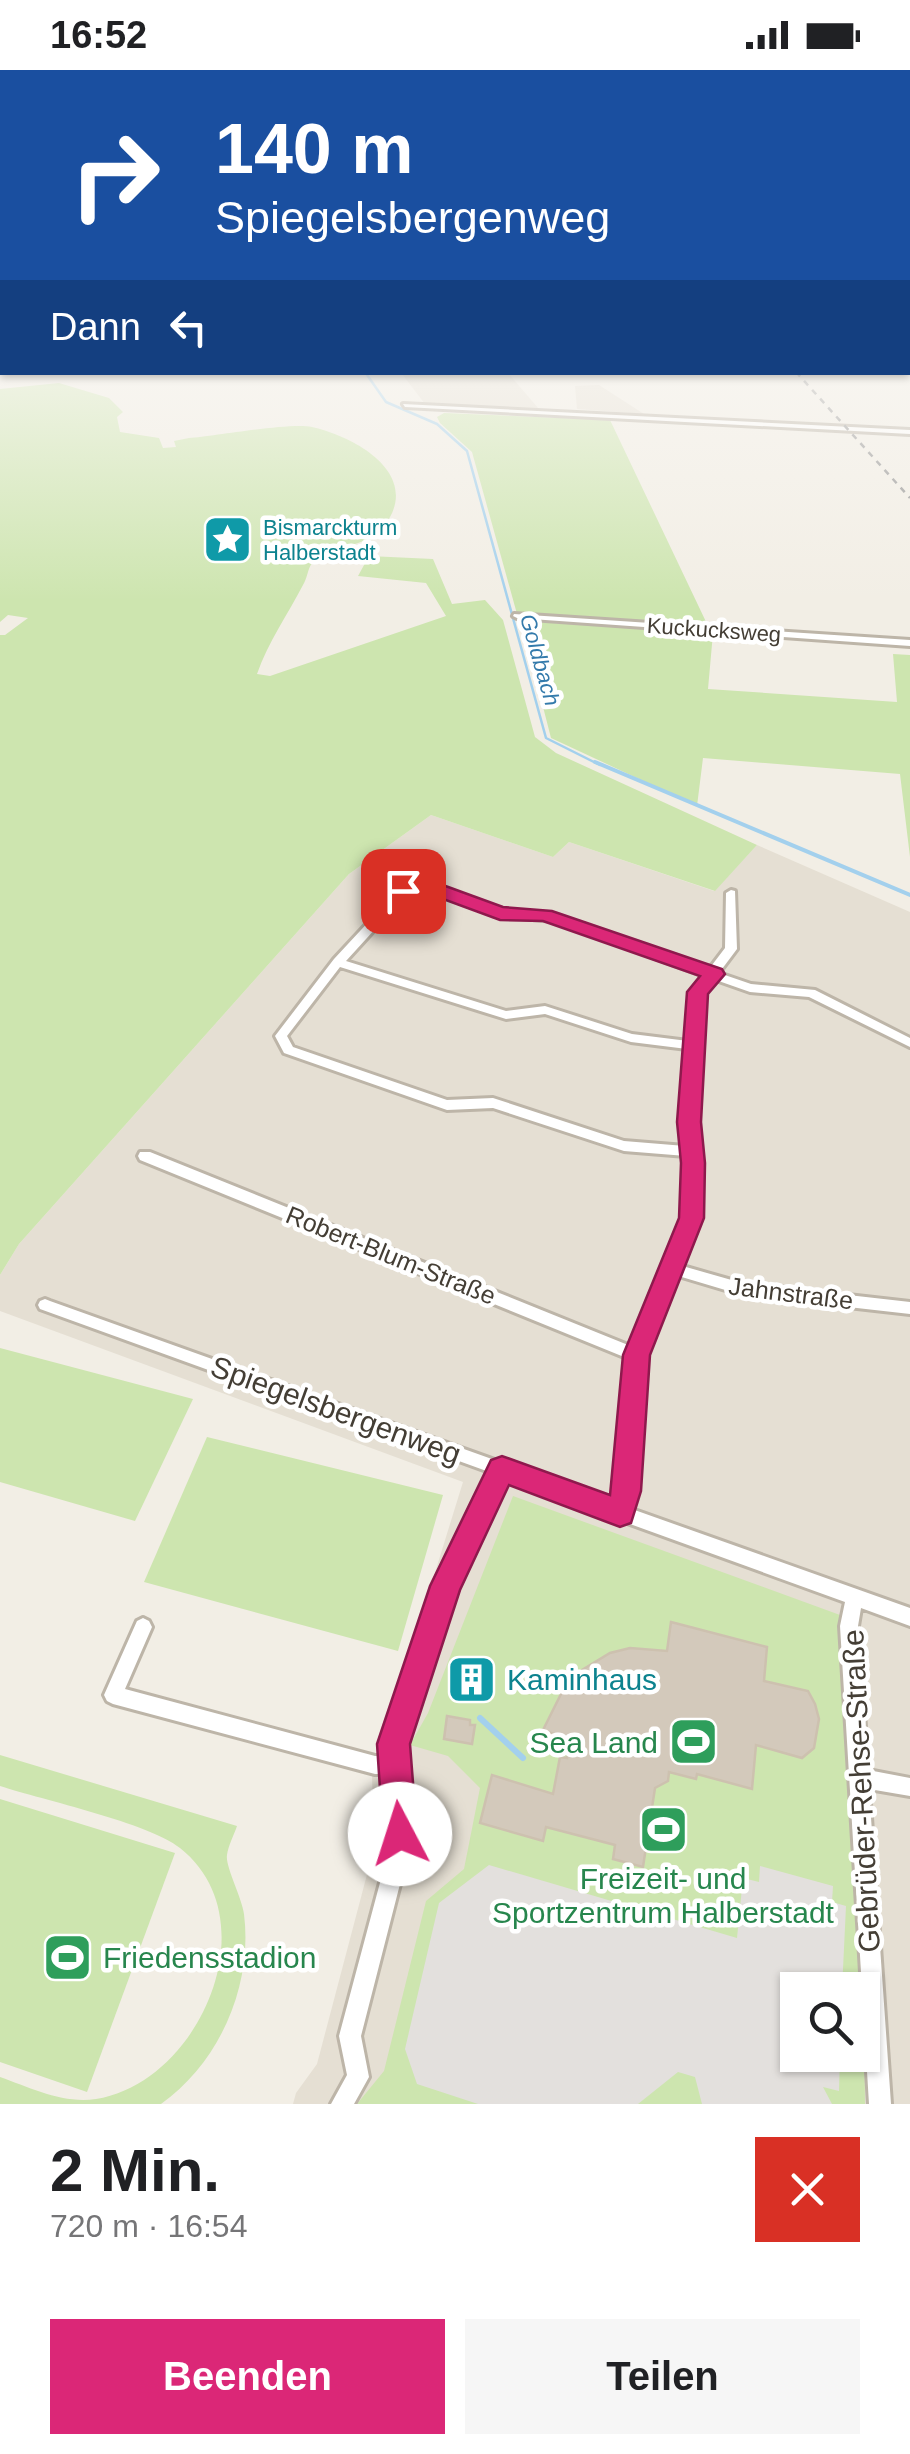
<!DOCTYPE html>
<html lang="de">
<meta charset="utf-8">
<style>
:root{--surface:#fff;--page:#f6f6f6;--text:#202124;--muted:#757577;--accent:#db2777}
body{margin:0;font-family:Arial,sans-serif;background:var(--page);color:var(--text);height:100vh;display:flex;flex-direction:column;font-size:38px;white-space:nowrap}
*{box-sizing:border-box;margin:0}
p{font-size:32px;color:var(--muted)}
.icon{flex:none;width:55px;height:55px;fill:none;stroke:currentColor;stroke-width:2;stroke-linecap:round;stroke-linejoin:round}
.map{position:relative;height:2034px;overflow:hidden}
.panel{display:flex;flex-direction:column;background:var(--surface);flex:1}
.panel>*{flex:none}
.guide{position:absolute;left:0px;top:0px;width:910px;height:305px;box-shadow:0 2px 8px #0004;background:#1a4fa0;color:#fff;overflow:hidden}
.buttons{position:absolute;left:780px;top:1902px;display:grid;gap:20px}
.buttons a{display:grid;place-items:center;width:100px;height:100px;border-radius:0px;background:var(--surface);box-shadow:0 2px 8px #0004;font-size:50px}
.pin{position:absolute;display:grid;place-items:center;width:85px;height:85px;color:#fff;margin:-42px;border-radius:20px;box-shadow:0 5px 15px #0006}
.me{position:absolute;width:110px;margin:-55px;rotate:355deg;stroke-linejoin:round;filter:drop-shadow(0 0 8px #0008)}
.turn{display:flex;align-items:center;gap:35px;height:210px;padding:0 50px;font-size:45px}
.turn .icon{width:130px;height:130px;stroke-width:2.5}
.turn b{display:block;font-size:70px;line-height:85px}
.then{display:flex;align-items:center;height:95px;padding:0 50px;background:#0003;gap:20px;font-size:38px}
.round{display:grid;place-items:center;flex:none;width:105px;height:105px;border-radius:0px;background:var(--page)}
.head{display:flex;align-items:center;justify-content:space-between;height:170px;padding:0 50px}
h1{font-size:60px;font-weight:700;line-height:75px}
.cta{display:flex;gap:20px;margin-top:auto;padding:20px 50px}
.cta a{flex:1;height:115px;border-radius:0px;background:var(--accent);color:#fff;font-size:40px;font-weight:700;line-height:115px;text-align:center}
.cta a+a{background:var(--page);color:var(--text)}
.status{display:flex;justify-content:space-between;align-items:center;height:70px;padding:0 50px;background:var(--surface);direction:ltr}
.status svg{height:28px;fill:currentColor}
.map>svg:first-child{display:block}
.residential{fill:#e5dfd3;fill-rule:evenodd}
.green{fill:#cde5af;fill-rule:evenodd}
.parking{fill:#e3e0dd}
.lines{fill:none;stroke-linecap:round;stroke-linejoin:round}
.stream-far2{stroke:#a3d0ed;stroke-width:2.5}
.stream-far1{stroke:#a3d0ed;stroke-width:4}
.stream{stroke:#a3d0ed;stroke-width:6}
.building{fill:#d3c9bb;stroke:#cdc1af;stroke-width:2.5}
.street-casing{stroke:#bdb5a8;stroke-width:6}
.street{fill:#fff;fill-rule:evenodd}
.rail{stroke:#949494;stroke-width:2.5;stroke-dasharray:6 6;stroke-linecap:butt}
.route{fill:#db2777;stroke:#8e194d;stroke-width:2.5}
.labels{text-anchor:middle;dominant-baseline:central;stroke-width:9;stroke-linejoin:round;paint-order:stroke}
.far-culture-label{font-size:22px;fill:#0d838f;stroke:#fff;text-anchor:start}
.far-street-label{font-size:22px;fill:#443e35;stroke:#fff}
.far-water-label{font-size:22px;font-style:italic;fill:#337aab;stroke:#fff}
.street-label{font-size:25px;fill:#443e35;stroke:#fff}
.near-street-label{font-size:30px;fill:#443e35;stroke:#fff}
.near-culture-label{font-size:30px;fill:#0d838f;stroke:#fff;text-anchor:start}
.near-leisure-label{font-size:30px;fill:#27864d;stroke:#fff;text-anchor:end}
</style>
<div class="status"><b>16:52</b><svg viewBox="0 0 49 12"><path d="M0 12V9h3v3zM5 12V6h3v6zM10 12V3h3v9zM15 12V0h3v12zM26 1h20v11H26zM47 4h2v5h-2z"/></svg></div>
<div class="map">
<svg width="910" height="2034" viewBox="0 0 910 2034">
<rect width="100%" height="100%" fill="#f2eee5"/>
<g class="residential">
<path d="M 508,303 L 539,339 L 425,334 L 402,304 Z"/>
<path d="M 599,315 L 644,344 L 577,339 L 575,316 Z"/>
<path d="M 431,745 L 553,787 L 569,772 L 714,821 L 757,775 L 910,842 L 910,2034 L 293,2034 L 296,2023 L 317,1994 L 374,1778 L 372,1706 L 463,1412 L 0,1241 L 0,1205 L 19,1174 L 349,804 ZM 798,1920 L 862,1920 L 862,1985 L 798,1985 Z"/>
</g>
<g class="green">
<path d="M 59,313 L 109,328 L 123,342 L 117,347 L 120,362 L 159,368 L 163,378 L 176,377 L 174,371 L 189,368 C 215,366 291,352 312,357 C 353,366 423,403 385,455 C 366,481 327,473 312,493 C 308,498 307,509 303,515 C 288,544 268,572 257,604 L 270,606 L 446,546 L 426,513 L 358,506 L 369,486 L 433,489 L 452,534 L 485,530 L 503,550 L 535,667 L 556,683 L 757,775 L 715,821 L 569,772 L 553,787 L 431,745 L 349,804 L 19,1174 L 0,1205 L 0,565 L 5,565 L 28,548 L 8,545 L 0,552 L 0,319 Z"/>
<path d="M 444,343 L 610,350 L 708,556 L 517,544 L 472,382 L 440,353 L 437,347 Z"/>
<path d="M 521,551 L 713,563 L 708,619 L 897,632 L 893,584 L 910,585 L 910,787 L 900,704 L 703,688 L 697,736 L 551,668 Z"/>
<path d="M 0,1278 L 193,1329 L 135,1451 L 0,1412 Z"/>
<path d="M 207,1367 L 443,1425 L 398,1581 L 144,1512 Z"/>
<path d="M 513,1426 L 840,1545 L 864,1928 L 865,2034 L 357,2034 L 384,2001 L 426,1831 L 464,1799 L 480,1718 L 448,1686 L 410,1675 L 428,1643 ZM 798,1920 L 862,1920 L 862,1985 L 798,1985 Z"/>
<path d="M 0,1685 L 237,1756 C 234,1765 228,1776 227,1785 C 225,1796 242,1828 244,1844 C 253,1915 220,1992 161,2034 L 0,2034 L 0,2007 C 31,2018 63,2034 96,2029 C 199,2013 271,1850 180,1778 C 149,1753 43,1730 0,1716 Z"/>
<path d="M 0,1729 L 175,1783 L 87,2022 L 0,1992 Z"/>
</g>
<path class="parking" d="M 489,1795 L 737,1868 L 743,1808 L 759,1812 L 760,1796 L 833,1816 L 832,1832 L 846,1836 L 842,1920 L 798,1920 L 798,1985 L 840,1985 L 839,2021 L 823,2017 L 832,2034 L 702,2034 L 695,2007 L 678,2002 L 638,2034 L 478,2034 L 417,2014 L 405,1979 L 439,1833 Z"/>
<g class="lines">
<path class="stream-far2" d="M 365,302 L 386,332 L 437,354 L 467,381 L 546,668 L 600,695"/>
<path class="stream-far1" d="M 595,692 L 910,825"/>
<path class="stream" d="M 480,1648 L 523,1688"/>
</g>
<g class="building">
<path d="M 671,1552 L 767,1577 L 764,1611 L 808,1621 L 815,1634 L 819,1649 L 814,1678 L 802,1688 L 756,1675 L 752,1719 L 697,1704 L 696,1709 L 669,1702 L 668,1711 L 655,1718 L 643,1797 L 613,1789 L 615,1775 L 546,1757 L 543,1771 L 480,1753 L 492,1705 L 553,1724 L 560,1687 L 567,1688 L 570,1670 L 543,1660 L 569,1608 L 610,1583 L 630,1578 L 667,1581 Z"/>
<circle cx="472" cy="1608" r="16"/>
<path d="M 447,1646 L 470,1650 L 470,1655 L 475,1655 L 472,1674 L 444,1669 Z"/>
</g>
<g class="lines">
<defs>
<g id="street">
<path d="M 403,334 L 910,360 L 910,364 L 405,337 Z"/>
<path d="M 514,544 L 910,570 L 910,576 L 517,548 L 513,546 Z"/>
<path d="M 429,813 L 502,840 L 559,846 L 709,899 L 725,878 L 726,823 L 731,820 L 735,821 L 737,879 L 719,903 L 751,914 L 815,920 L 910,968 L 910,977 L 809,927 L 750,922 L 713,909 L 703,923 L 695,1052 L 700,1093 L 698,1148 L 679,1195 L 742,1213 L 910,1232 L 910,1244 L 742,1225 L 675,1205 L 644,1285 L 634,1421 L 629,1438 L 910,1538 L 910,1556 L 861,1538 L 858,1556 L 868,1700 L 910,1708 L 910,1726 L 869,1719 L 891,2034 L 869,2034 L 840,1556 L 845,1532 L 506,1409 L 453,1518 L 402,1674 L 409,1779 L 361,1966 L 369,2007 L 354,2034 L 331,2034 L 347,2005 L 339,1966 L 389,1779 L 385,1704 L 375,1704 L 113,1634 L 107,1631 L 104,1625 L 137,1551 L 143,1548 L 149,1551 L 152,1557 L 125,1619 L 375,1686 L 384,1686 L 384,1674 L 437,1516 L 492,1403 L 40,1239 L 38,1235 L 40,1231 L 45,1229 L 50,1231 L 615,1433 L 618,1421 L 629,1289 L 140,1090 L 138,1086 L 140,1082 L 150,1082 L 633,1277 L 684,1148 L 686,1086 L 624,1081 L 493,1038 L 447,1040 L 284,983 L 275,966 L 334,889 L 399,819 ZM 428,819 L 500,846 L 554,851 L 704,906 L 691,922 L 688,971 L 632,964 L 545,936 L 506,941 L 346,891 L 407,824 ZM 340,897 L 506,949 L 545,944 L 631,972 L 687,979 L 683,1052 L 685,1076 L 624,1071 L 493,1028 L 447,1030 L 293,977 L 287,966 Z"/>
</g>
</defs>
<use href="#street" class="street-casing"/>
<use href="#street" class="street"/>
<path class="rail" d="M 796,302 L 910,428"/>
</g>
<linearGradient id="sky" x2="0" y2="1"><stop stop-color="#8cbfea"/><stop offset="0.46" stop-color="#f9f7f3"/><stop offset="1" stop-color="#f9f7f3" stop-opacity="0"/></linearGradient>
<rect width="910" height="531" fill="url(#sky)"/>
<path class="route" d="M 429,810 L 503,837 L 552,841 L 722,899 L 725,904 L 708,924 L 701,1052 L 705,1093 L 704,1148 L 650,1285 L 641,1421 L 631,1453 L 620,1457 L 509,1415 L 460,1520 L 410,1674 L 417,1764 L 412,1776 L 400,1781 L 388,1776 L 383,1764 L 377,1674 L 430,1516 L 491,1390 L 502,1386 L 610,1425 L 623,1285 L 679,1148 L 681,1093 L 677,1052 L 687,922 L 700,906 L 543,851 L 500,850 L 427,823 L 403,827 L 393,821 L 396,816 Z"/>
<defs>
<symbol id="sight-square" viewBox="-11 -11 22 22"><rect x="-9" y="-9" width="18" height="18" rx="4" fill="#0f9aa8" stroke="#fff"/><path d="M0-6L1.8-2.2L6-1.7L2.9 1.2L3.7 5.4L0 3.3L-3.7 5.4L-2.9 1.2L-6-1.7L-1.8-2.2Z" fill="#fff"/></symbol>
<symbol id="building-square" viewBox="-11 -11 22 22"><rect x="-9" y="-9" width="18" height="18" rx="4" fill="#0f9aa8" stroke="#fff"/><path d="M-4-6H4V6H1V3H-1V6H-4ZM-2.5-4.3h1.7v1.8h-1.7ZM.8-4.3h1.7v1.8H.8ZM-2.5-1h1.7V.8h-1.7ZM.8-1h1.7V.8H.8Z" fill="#fff"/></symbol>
<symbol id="stadium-square" viewBox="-11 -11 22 22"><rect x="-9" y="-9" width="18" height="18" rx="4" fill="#2e9e5b" stroke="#fff"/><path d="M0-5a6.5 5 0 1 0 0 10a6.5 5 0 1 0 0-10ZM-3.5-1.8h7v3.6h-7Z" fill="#fff"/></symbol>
</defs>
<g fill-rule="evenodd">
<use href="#sight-square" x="200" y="442" width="55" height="55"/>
<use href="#building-square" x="444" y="1582" width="55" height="55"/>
<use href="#stadium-square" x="666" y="1644" width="55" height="55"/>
<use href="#stadium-square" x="636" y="1732" width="55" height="55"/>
<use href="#stadium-square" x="40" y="1860" width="55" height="55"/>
</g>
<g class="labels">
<g class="far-culture-label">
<text x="263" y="457">Bismarckturm<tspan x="263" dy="25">Halberstadt</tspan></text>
</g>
<g class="far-street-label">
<text transform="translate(714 560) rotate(4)">Kuckucksweg</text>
</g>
<g class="far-water-label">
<text transform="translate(540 590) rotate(74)">Goldbach</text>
</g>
<g class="street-label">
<text transform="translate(391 1185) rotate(22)">Robert-Blum-Straße</text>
<text transform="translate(791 1223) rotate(7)">Jahnstraße</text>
</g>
<g class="near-street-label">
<text transform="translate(336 1340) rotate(20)">Spiegelsbergenweg</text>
<text transform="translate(861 1721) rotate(-93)">Gebrüder-Rehse-Straße</text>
</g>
<g class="near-culture-label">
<text x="507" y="1609">Kaminhaus</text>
</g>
<g class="near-leisure-label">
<text x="658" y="1672">Sea Land</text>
<text x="663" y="1808" text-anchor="middle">Freizeit- und<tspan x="663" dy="34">Sportzentrum Halberstadt</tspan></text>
<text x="103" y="1887" text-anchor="start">Friedensstadion</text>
</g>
</g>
</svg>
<div class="buttons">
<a><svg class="icon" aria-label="search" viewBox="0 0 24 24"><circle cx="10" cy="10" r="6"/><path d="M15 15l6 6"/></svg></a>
</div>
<div class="pin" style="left:403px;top:821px;background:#d93025"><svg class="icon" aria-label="arrive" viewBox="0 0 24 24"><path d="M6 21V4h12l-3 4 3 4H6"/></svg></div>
<svg class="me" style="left:400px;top:1764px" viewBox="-20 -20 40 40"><circle r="19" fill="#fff"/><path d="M0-13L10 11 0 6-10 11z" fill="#db2777"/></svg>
<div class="guide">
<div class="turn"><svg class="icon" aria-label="right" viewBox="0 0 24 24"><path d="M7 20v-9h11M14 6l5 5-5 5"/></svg><div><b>140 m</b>Spiegelsbergenweg</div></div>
<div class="then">Dann<svg class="icon" aria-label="left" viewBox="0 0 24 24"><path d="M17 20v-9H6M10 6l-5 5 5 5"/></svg></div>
</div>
</div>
<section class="panel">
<div class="head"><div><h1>2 Min.</h1><p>720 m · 16:54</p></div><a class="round" style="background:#d93025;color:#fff"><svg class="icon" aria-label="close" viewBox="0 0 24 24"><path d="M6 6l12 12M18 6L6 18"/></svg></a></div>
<div class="cta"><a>Beenden</a><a>Teilen</a></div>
</section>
